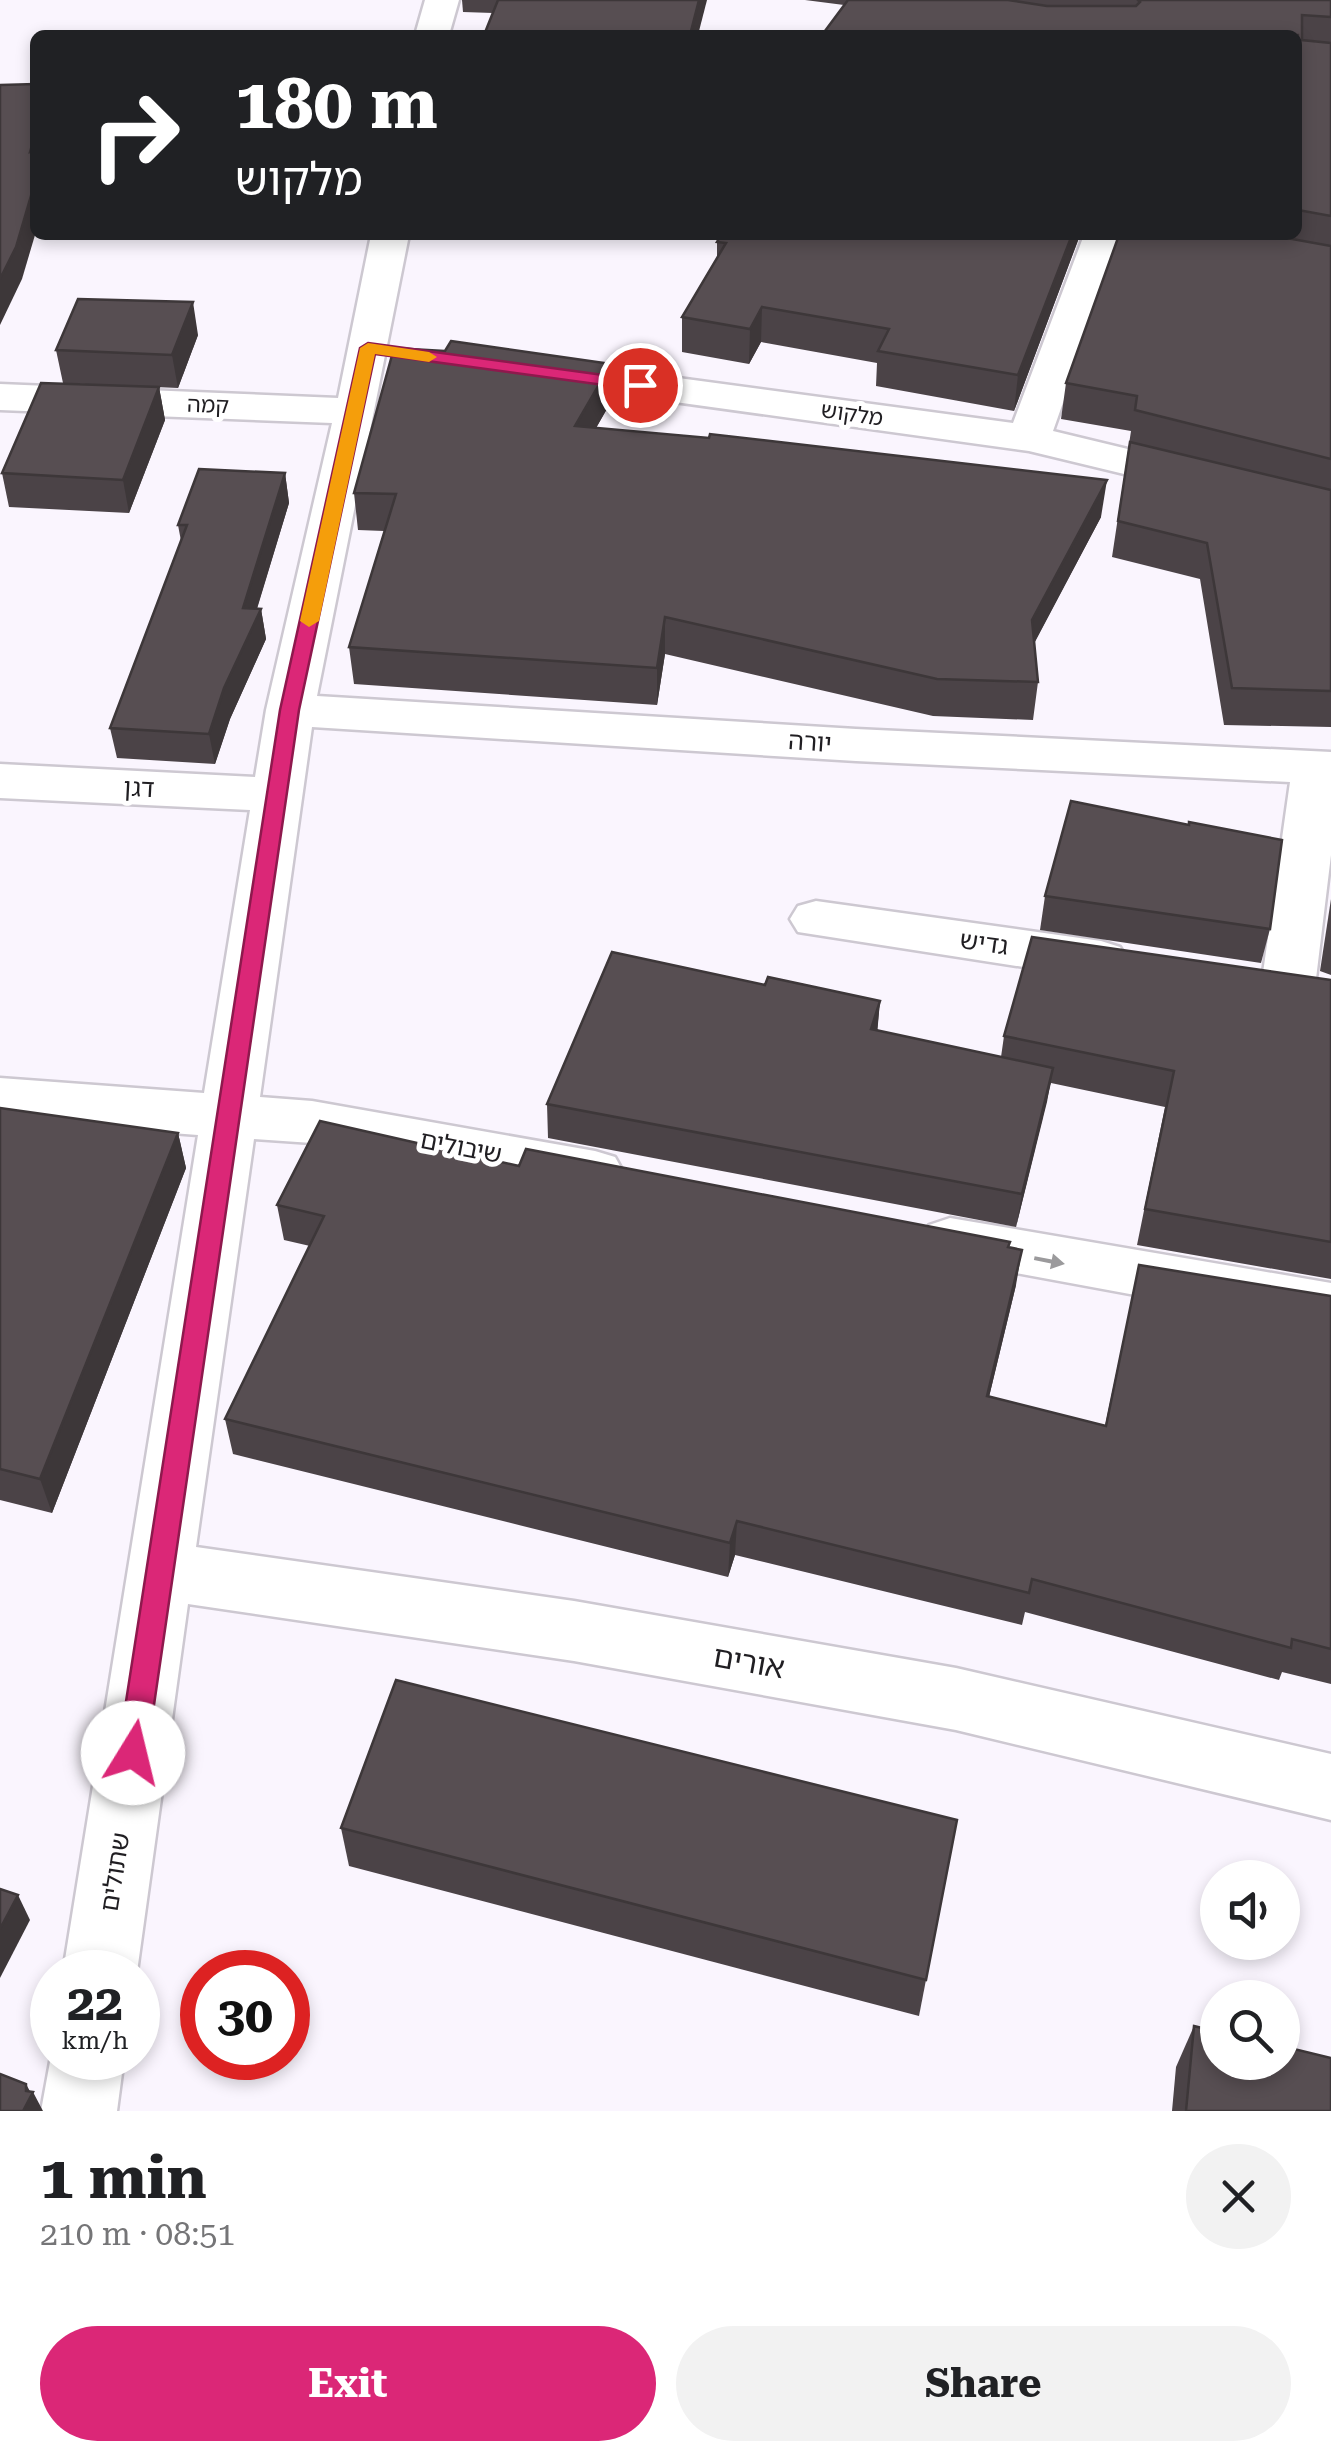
<!DOCTYPE html>
<meta charset="utf-8">
<style>
:root{--surface:#fff;--page:#f2f2f2;--text:#202124;--muted:#757577;--accent:#db2777}
body{margin:0;font-family:"Roboto Serif","Noto Sans Hebrew",serif;background:var(--page);color:var(--text);height:100vh;display:flex;flex-direction:column;font-size:38px;white-space:nowrap}
*{box-sizing:border-box;margin:0}
p{font-size:32px;color:var(--muted)}
.icon{flex:none;width:55px;height:55px;fill:none;stroke:currentColor;stroke-width:2;stroke-linecap:round;stroke-linejoin:round}
.map{position:relative;height:2111px;overflow:hidden}
.details{display:flex;flex-direction:column;background:var(--surface);flex:1}
.details>*{flex:none}
.guide{position:absolute;left:30px;top:30px;width:1272px;height:210px;border-radius:15px;box-shadow:0 5px 15px #0003;background:#202124;color:#fff;overflow:hidden}
.buttons{position:absolute;left:1200px;top:1860px;display:grid;gap:20px}
.buttons a{display:grid;place-items:center;width:100px;height:100px;border-radius:50%;background:var(--surface);box-shadow:0 5px 15px #0003;font-size:50px}
.speed{position:absolute;left:30px;top:1950px;display:flex;gap:20px;font-size:50px;font-weight:700;text-align:center}
.speed>*{display:grid;place-content:center;width:130px;height:130px;border-radius:50%;background:var(--surface);box-shadow:0 5px 15px #0003;line-height:1}
.speed small{font-size:25px;font-weight:400}
.speed .limit{border:15px solid #d22;background:#fff;color:#111}
.pin{position:absolute;display:grid;place-items:center;width:85px;height:85px;color:#fff;margin:-42px;border:5px solid #fff;border-radius:50%;box-shadow:0 2px 10px #0007}
.me{position:absolute;width:110px;margin:-55px;rotate:9deg;stroke-linejoin:round;filter:drop-shadow(0 0 8px #0008)}
.turn{display:flex;align-items:center;gap:35px;height:210px;padding:0 40px;font-size:45px}
.turn .icon{width:130px;height:130px;stroke-width:2.5}
.turn b{display:block;font-size:70px;line-height:85px}
.round{display:grid;place-items:center;flex:none;width:105px;height:105px;border-radius:52px;background:var(--page)}
.overview{display:flex;align-items:center;justify-content:space-between;height:170px;padding:0 40px}
h1{font-size:60px;font-weight:700;line-height:75px}
.action{display:flex;gap:20px;margin-top:auto;padding:20px 40px}
.action a{flex:1;height:115px;border-radius:60px;background:var(--accent);color:#fff;font-size:40px;font-weight:700;line-height:115px;text-align:center}
.action a+a{background:var(--page);color:var(--text)}
.map>svg:first-child{display:block}
.lines{fill:none;stroke-linecap:round;stroke-linejoin:round}
.minor-casing{stroke:#cdc8d1;stroke-width:5}
.minor{fill:#fff;fill-rule:evenodd}
.wall{fill:#4b4347}
.shaded-wall{fill:#3d3739}
.building{fill:#574e52;stroke:#3d3739;stroke-width:2.5}
.oneway{fill:#9b9a9c}
.route{fill:#db2777;stroke:#8e194d;stroke-width:2.5}
.slow{fill:#f59e0b}
.labels{text-anchor:middle;dominant-baseline:central;stroke-width:10;stroke-linejoin:round;paint-order:stroke}
.far-street-label{font-size:22px;fill:#201e22;stroke:#fff}
.street-label{font-size:25px;fill:#201e22;stroke:#fff}
.near-street-label{font-size:30px;fill:#201e22;stroke:#fff}
</style>
<div class="map">
<svg width="1331" height="2111" viewBox="0 0 1331 2111">
<rect width="100%" height="100%" fill="#faf5fe"/>
<g class="lines">
<defs>
<g id="minor">
<path d="M 425,0 L 459,0 L 449,35 L 415,35 Z"/>
<path d="M 371,235 L 409,235 L 317,696 L 856,729 L 1331,752 L 1331,855 L 1315,987 L 1307,1001 L 1288,1006 L 1269,1001 L 1261,987 L 1290,782 L 856,761 L 312,727 L 260,1097 L 312,1101 L 595,1151 L 615,1157 L 624,1173 L 615,1189 L 595,1195 L 312,1143 L 254,1139 L 196,1547 L 574,1601 L 956,1668 L 1331,1754 L 1331,1820 L 956,1730 L 574,1661 L 188,1604 L 137,1972 L 63,1972 L 198,1135 L 0,1120 L 0,1078 L 204,1093 L 250,810 L 0,798 L 0,764 L 255,777 L 266,710 L 332,423 L 0,410 L 0,384 L 338,398 Z"/>
<path d="M 1084,235 L 1122,235 L 1053,431 L 1331,498 L 1331,524 L 1029,451 L 537,383 L 522,380 L 516,371 L 522,362 L 537,359 L 1013,423 Z"/>
<path d="M 816,901 L 1101,941 L 1120,947 L 1128,960 L 1120,973 L 1101,979 L 798,932 L 790,919 L 798,906 Z"/>
<path d="M 950,1218 L 1331,1283 L 1331,1331 L 929,1257 L 921,1241 L 929,1225 Z"/>
<path d="M 52,2051 L 52,2058 L 124,2058 L 117,2111 L 41,2111 Z"/>
</g>
</defs>
<use href="#minor" class="minor-casing"/>
<use href="#minor" class="minor"/>
</g>
<g class="wall">
<path d="M 462,0 L 707,0 L 493,13 L 463,12 Z"/>
<path d="M 805,0 L 1331,0 L 1331,727 L 1224,725 L 1200,579 L 1112,557 L 1131,431 L 1061,419 L 1066,383 L 1119,235 L 1298,235 L 1298,35 L 844,5 Z"/>
<path d="M 721,235 L 1080,235 L 1014,411 L 876,386 L 877,363 L 761,342 L 749,364 L 682,352 L 682,317 L 717,259 L 717,242 Z"/>
<path d="M 198,335 L 178,388 L 63,383 L 56,350 Z"/>
<path d="M 611,364 L 612,400 L 596,428 L 1101,517 L 1034,643 L 1038,682 L 1033,720 L 933,716 L 665,654 L 657,705 L 354,684 L 349,647 L 384,531 L 358,530 L 354,493 Z"/>
<path d="M 159,387 L 165,420 L 129,513 L 9,507 L 2,473 Z"/>
<path d="M 285,473 L 289,503 L 257,609 L 261,609 L 266,639 L 230,719 L 215,764 L 117,758 L 110,728 L 181,541 L 178,525 Z"/>
<path d="M 1189,825 L 1270,929 L 1261,963 L 1040,930 L 1045,896 Z"/>
<path d="M 1331,899 L 1331,975 L 1320,971 Z"/>
<path d="M 1331,980 L 1331,1279 L 1137,1245 L 1165,1107 L 1051,1083 L 1016,1227 L 548,1138 L 547,1104 L 765,985 L 880,1001 L 877,1031 L 1001,1057 L 1004,1036 Z"/>
<path d="M 0,1108 L 178,1133 L 186,1168 L 52,1513 L 0,1500 Z"/>
<path d="M 519,1166 L 1009,1247 L 1016,1285 L 989,1397 L 1105,1426 L 1139,1265 L 1331,1296 L 1331,1684 L 1282,1672 L 1279,1680 L 1025,1612 L 1022,1625 L 735,1555 L 728,1577 L 233,1454 L 225,1419 L 310,1246 L 284,1240 L 277,1205 Z"/>
<path d="M 957,1820 L 919,2016 L 349,1866 L 341,1828 Z"/>
<path d="M 1194,2026 L 1331,2111 L 1172,2111 L 1176,2067 Z"/>
</g>
<g class="shaded-wall">
<path d="M 699,0 L 707,0 L 698,35 L 690,35 Z"/>
<path d="M 35,182 L 35,235 L 22,279 L 0,325 L 0,279 Z"/>
<path d="M 1072,235 L 1080,235 L 1014,411 L 1018,375 Z"/>
<path d="M 193,302 L 198,335 L 178,388 L 172,355 Z"/>
<path d="M 762,307 L 761,342 L 749,364 L 750,329 Z"/>
<path d="M 611,364 L 612,400 L 576,463 L 575,426 Z"/>
<path d="M 159,387 L 165,420 L 129,513 L 123,480 Z"/>
<path d="M 285,473 L 289,503 L 248,637 L 261,609 L 266,639 L 230,719 L 215,764 L 209,734 L 243,608 Z"/>
<path d="M 1107,480 L 1101,517 L 1027,657 L 1032,620 Z"/>
<path d="M 665,617 L 665,654 L 657,705 L 657,668 Z"/>
<path d="M 880,1001 L 877,1035 L 871,1029 Z"/>
<path d="M 1053,1068 L 1047,1102 L 1016,1227 L 1022,1194 Z"/>
<path d="M 178,1133 L 186,1168 L 52,1513 L 40,1479 Z"/>
<path d="M 1022,1250 L 1016,1285 L 981,1430 L 987,1396 Z"/>
<path d="M 737,1521 L 735,1555 L 728,1577 L 730,1543 Z"/>
<path d="M 18,1895 L 30,1920 L 0,1978 L 0,1929 Z"/>
<path d="M 26,2084 L 32,2095 L 33,2092 L 43,2111 L 23,2111 Z"/>
</g>
<g class="building">
<path d="M 498,0 L 699,0 L 690,35 L 484,35 Z"/>
<path d="M 848,0 L 1008,0 L 1047,6 L 1136,6 L 1140,2 L 1138,0 L 1331,0 L 1331,17 L 1302,15 L 1302,40 L 1331,43 L 1331,216 L 1298,210 L 1298,35 L 822,35 Z"/>
<path d="M 35,84 L 35,135 L 30,152 L 35,151 L 35,182 L 16,247 L 0,279 L 0,85 Z"/>
<path d="M 721,235 L 1072,235 L 1018,375 L 878,351 L 889,329 L 762,307 L 750,329 L 682,317 L 726,243 L 717,242 Z"/>
<path d="M 1119,235 L 1270,235 L 1331,246 L 1331,459 L 1135,410 L 1137,396 L 1066,383 Z"/>
<path d="M 78,299 L 193,302 L 172,355 L 56,350 Z"/>
<path d="M 451,341 L 611,364 L 575,426 L 709,438 L 710,434 L 1107,480 L 1032,620 L 1038,682 L 937,679 L 665,617 L 657,668 L 349,647 L 396,494 L 354,493 L 394,348 L 445,351 Z"/>
<path d="M 41,383 L 159,387 L 123,480 L 2,473 Z"/>
<path d="M 1130,442 L 1331,490 L 1331,691 L 1232,688 L 1207,543 L 1118,521 Z"/>
<path d="M 199,469 L 285,473 L 243,608 L 261,609 L 224,688 L 209,734 L 110,728 L 187,525 L 178,525 Z"/>
<path d="M 1071,801 L 1189,825 L 1189,822 L 1282,840 L 1270,929 L 1045,896 Z"/>
<path d="M 1032,937 L 1331,980 L 1331,1242 L 1145,1209 L 1174,1071 L 1004,1036 Z"/>
<path d="M 612,952 L 765,985 L 768,977 L 880,1001 L 871,1029 L 1053,1068 L 1022,1194 L 547,1104 Z"/>
<path d="M 0,1108 L 178,1133 L 40,1479 L 0,1469 Z"/>
<path d="M 320,1121 L 519,1166 L 526,1149 L 1010,1242 L 1008,1247 L 1022,1250 L 987,1396 L 1106,1426 L 1139,1265 L 1331,1296 L 1331,1649 L 1292,1639 L 1291,1648 L 1032,1579 L 1029,1593 L 737,1521 L 730,1543 L 225,1419 L 324,1216 L 277,1205 Z"/>
<path d="M 396,1680 L 957,1820 L 926,1980 L 341,1828 Z"/>
<path d="M 0,1889 L 18,1895 L 0,1929 Z"/>
<path d="M 1194,2026 L 1218,2032 L 1218,2062 L 1282,2062 L 1282,2046 L 1331,2058 L 1331,2111 L 1186,2111 Z"/>
<path d="M 0,2074 L 26,2084 L 26,2091 L 33,2092 L 23,2111 L 0,2111 Z"/>
</g>
<defs><path id="oneway-solid" d="M-6-.8H1V-3.2L6.5 0L1 3.2V.8H-6Z" transform="scale(2.5)"/></defs>
<use class="oneway" href="#oneway-solid" transform="translate(1049 1261) rotate(11)"/>
<path class="route" d="M 368,343 L 640,380 L 649,385 L 640,390 L 375,354 L 299,710 L 147,1753 L 143,1763 L 133,1767 L 123,1763 L 118,1753 L 280,710 L 360,348 Z"/>
<path class="slow" d="M 368,343 L 429,352 L 437,357 L 429,362 L 375,354 L 319,621 L 309,627 L 300,621 L 360,348 Z"/>
<g class="labels">
<g class="far-street-label">
<text transform="translate(208 405) rotate(2)">קמה</text>
<text transform="translate(852 414) rotate(8)">מלקוש</text>
</g>
<g class="street-label">
<text transform="translate(810 742) rotate(4)">יורה</text>
<text transform="translate(139 788) rotate(3)">דגן</text>
<text transform="translate(984 943) rotate(8)">גדיש</text>
<text transform="translate(461 1147) rotate(11)">שיבולים</text>
<text transform="translate(115 1872) rotate(-81)">שתולים</text>
</g>
<g class="near-street-label">
<text transform="translate(749 1662) rotate(10)">אורים</text>
</g>
</g>
</svg>
<div class="buttons">
<a><svg class="icon" aria-label="sound" viewBox="0 0 24 24"><path d="M4 9h4l5-4v14l-5-4H4zM17 9q2 3 0 6"/></svg></a>
<a><svg class="icon" aria-label="search" viewBox="0 0 24 24"><circle cx="10" cy="10" r="6"/><path d="M15 15l6 6"/></svg></a>
</div>
<div class="speed"><div>22<small>km/h</small></div><div class="limit">30</div></div>
<div class="pin" style="left:640px;top:385px;background:#d93025"><svg class="icon" aria-label="arrive" viewBox="0 0 24 24"><path d="M6 21V4h12l-3 4 3 4H6"/></svg></div>
<svg class="me" style="left:133px;top:1753px" viewBox="-20 -20 40 40"><circle r="19" fill="#fff"/><path d="M0-13L10 11 0 6-10 11z" fill="#db2777"/></svg>
<div class="guide">
<div class="turn"><svg class="icon" aria-label="right" viewBox="0 0 24 24"><path d="M7 20v-9h11M14 6l5 5-5 5"/></svg><div><b>180 m</b>מלקוש</div></div>
</div>
</div>
<section class="details">
<div class="overview"><div><h1>1 min</h1><p>210 m · 08:51</p></div><a class="round"><svg class="icon" aria-label="close" viewBox="0 0 24 24"><path d="M6 6l12 12M18 6L6 18"/></svg></a></div>
<div class="action"><a>Exit</a><a>Share</a></div>
</section>
